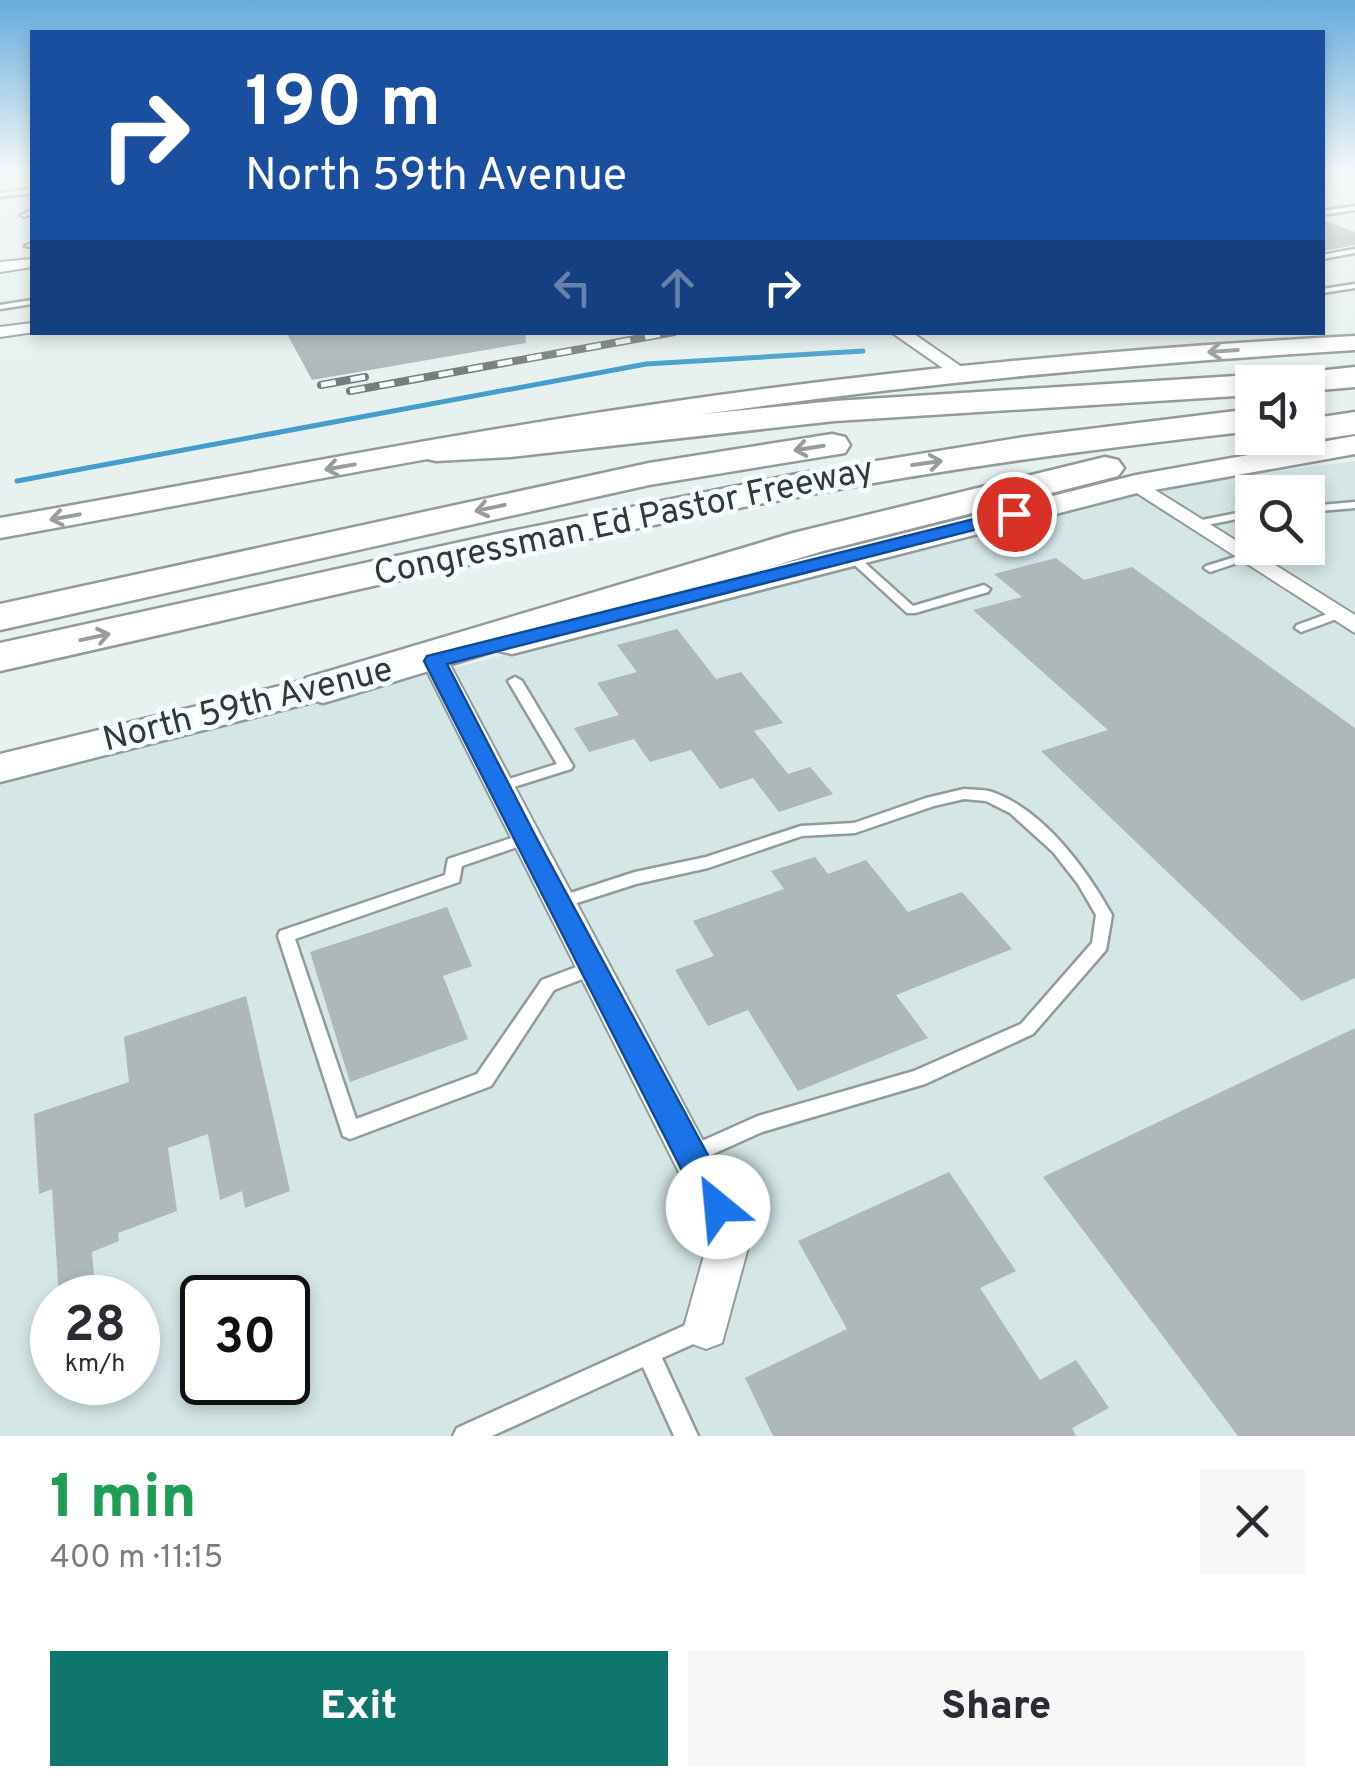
<!DOCTYPE html>
<meta charset="utf-8">
<style>
:root{--surface:#fff;--page:#f7f7f7;--text:#2b2b33;--muted:#7c7c81;--accent:#0f766e}
body{margin:0;font-family:Overpass,sans-serif;background:var(--page);color:var(--text);height:100vh;display:flex;flex-direction:column;font-size:38px;white-space:nowrap}
*{box-sizing:border-box;margin:0}
p{font-size:32px;color:var(--muted)}
.icon{flex:none;width:55px;height:55px;fill:none;stroke:currentColor;stroke-width:2;stroke-linecap:round;stroke-linejoin:round}
.map{position:relative;height:1436px;overflow:hidden}
.panel{display:flex;flex-direction:column;background:var(--surface);flex:1}
.panel>*{flex:none}
.top-card{position:absolute;left:30px;top:30px;width:1295px;height:305px;border-radius:0px;box-shadow:0 5px 15px #0003;background:#1a4fa0;color:#fff;overflow:hidden}
.buttons{position:absolute;left:1235px;top:365px;display:grid;gap:20px}
.buttons a{display:grid;place-items:center;width:90px;height:90px;border-radius:0px;background:var(--surface);box-shadow:0 5px 15px #0003;font-size:50px}
.speed{position:absolute;left:30px;top:1275px;display:flex;gap:20px;font-size:50px;font-weight:700;text-align:center}
.speed>*{display:grid;place-content:center;width:130px;height:130px;border-radius:50%;background:var(--surface);box-shadow:0 5px 15px #0003;line-height:1}
.speed small{font-size:25px;font-weight:400}
.speed .limit{border:5px solid #111;border-radius:15px;background:#fff;color:#111}
.pin{position:absolute;display:grid;place-items:center;width:85px;height:85px;color:#fff;margin:-42px;border:5px solid #fff;border-radius:50%;box-shadow:0 2px 10px #0007}
.me{position:absolute;width:110px;margin:-55px;rotate:332deg;stroke-linejoin:round;filter:drop-shadow(0 0 8px #0008)}
.turn{display:flex;align-items:center;gap:35px;height:210px;padding:0 50px;font-size:45px}
.turn .icon{width:130px;height:130px;stroke-width:2.5}
.turn b{display:block;font-size:70px;line-height:85px}
.lanes{display:flex;align-items:center;height:95px;padding:0 50px;background:#0003;justify-content:center;gap:50px;direction:ltr}
.lanes .off{opacity:.35}
.round{display:grid;place-items:center;flex:none;width:105px;height:105px;border-radius:0px;background:var(--page)}
.overview{display:flex;align-items:center;justify-content:space-between;height:170px;padding:0 50px}
h1{font-size:60px;font-weight:800;line-height:75px;color:#1e9e55}
.action{display:flex;gap:20px;margin-top:auto;padding:20px 50px}
.action a{flex:1;height:115px;border-radius:0px;background:var(--accent);color:#fff;font-size:40px;font-weight:800;line-height:115px;text-align:center}
.action a+a{background:var(--page);color:var(--text)}
.map>svg:first-child{display:block}
.built{fill:#d4e6e6;fill-rule:evenodd}
.lines{fill:none;stroke-linecap:round;stroke-linejoin:round}
.stream{stroke:#449ecc;stroke-width:5}
.building{fill:#aeb7b9}
.lane-casing{stroke:#929b9b;stroke-width:5}
.street-casing{stroke:#929b9b;stroke-width:4}
.secondary-casing{stroke:#929b9b;stroke-width:5}
.highway-casing{stroke:#929b9b;stroke-width:5}
.lane{fill:#fff;fill-rule:evenodd}
.street{fill:#fff;fill-rule:evenodd}
.secondary{fill:#fff;fill-rule:evenodd}
.highway{fill:#fff;fill-rule:evenodd}
.rail-far1-casing{stroke:#777d7d;stroke-width:6}
.rail-casing{stroke:#777d7d;stroke-width:8}
.rail-far1{stroke:#f4fefe;stroke-width:4;stroke-dasharray:11;stroke-linecap:butt}
.rail{stroke:#f4fefe;stroke-width:5;stroke-dasharray:15;stroke-linecap:butt}
.oneway{stroke:#9a9c9c}
.route{fill:#1a73e8;stroke:#114b97;stroke-width:2.5}
.labels{text-anchor:middle;dominant-baseline:central;stroke-width:10;stroke-linejoin:round;paint-order:stroke}
.street-label{font-size:35px;fill:#343838;stroke:#f4fefe}
</style>
<div class="map">
<svg width="1355" height="1436" viewBox="0 0 1355 1436">
<rect width="100%" height="100%" fill="#e7f1f0"/>
<path class="built" d="M 1355,461 L 1355,1436 L 0,1436 L 0,783 L 1187,482 ZM 1252,492 L 1308,492 L 1308,548 L 1252,548 ZM 52,1298 L 138,1298 L 138,1382 L 52,1382 ZM 202,1298 L 288,1298 L 288,1382 L 202,1382 Z"/>
<g class="lines">
<path class="stream" d="M 17,481 L 646,364 L 863,351"/>
</g>
<g class="building">
<path d="M 1322,220 L 1355,232 L 1355,245 L 1322,251 Z"/>
<path d="M 286,332 L 525,332 L 526,343 L 312,380 Z"/>
<path d="M 1056,558 L 1084,580 L 1132,567 L 1355,728 L 1355,978 L 1302,1001 L 1041,751 L 1108,730 L 973,610 L 1022,597 L 994,574 Z"/>
<path d="M 677,629 L 716,679 L 741,672 L 783,723 L 754,731 L 788,774 L 810,767 L 833,794 L 779,812 L 753,778 L 720,789 L 691,750 L 650,762 L 634,739 L 589,752 L 574,728 L 619,715 L 597,683 L 637,672 L 617,645 Z"/>
<path d="M 815,857 L 828,874 L 866,860 L 908,912 L 962,892 L 1012,949 L 896,995 L 928,1038 L 798,1091 L 748,1010 L 708,1026 L 675,970 L 714,956 L 693,921 L 784,889 L 771,871 Z"/>
<path d="M 447,907 L 472,966 L 443,976 L 468,1039 L 350,1082 L 310,952 Z"/>
<path d="M 246,996 L 290,1191 L 245,1208 L 242,1191 L 220,1200 L 208,1134 L 168,1148 L 177,1211 L 118,1233 L 119,1241 L 92,1252 L 96,1298 L 59,1298 L 52,1189 L 39,1194 L 34,1114 L 129,1082 L 124,1037 Z"/>
<path d="M 1355,1028 L 1355,1436 L 1238,1436 L 1043,1177 Z"/>
<path d="M 949,1172 L 1016,1271 L 980,1288 L 1040,1380 L 1076,1360 L 1109,1408 L 1072,1428 L 1076,1436 L 773,1436 L 745,1378 L 847,1329 L 798,1241 Z"/>
</g>
<g class="lines">
<defs>
<g id="lane">
<path d="M 32,189 L 32,193 L 0,197 L 0,193 Z"/>
<path d="M 1355,206 L 1355,210 L 1322,215 L 1322,211 Z"/>
<path d="M 32,210 L 32,214 L 24,217 L 21,215 Z"/>
<path d="M 32,243 L 32,247 L 25,246 Z"/>
<path d="M 1355,249 L 1355,253 L 1322,259 L 1322,255 Z"/>
<path d="M 1355,284 L 1355,288 L 1322,293 L 1322,289 Z"/>
<path d="M 32,300 L 32,304 L 0,309 L 0,305 Z"/>
<path d="M 1355,502 L 1355,508 L 1308,512 L 1308,506 Z"/>
<path d="M 1252,510 L 1252,516 L 1197,527 L 1191,524 L 1197,521 Z"/>
<path d="M 851,553 L 855,554 L 913,606 L 984,585 L 990,589 L 988,592 L 915,613 L 907,613 L 847,558 L 847,554 Z"/>
<path d="M 1248,553 L 1252,554 L 1252,558 L 1210,572 L 1204,568 L 1206,566 Z"/>
<path d="M 1338,610 L 1344,614 L 1342,617 L 1301,632 L 1295,628 L 1297,625 Z"/>
<path d="M 515,677 L 522,681 L 573,766 L 571,769 L 498,792 L 491,787 L 493,784 L 557,764 L 508,681 Z"/>
<path d="M 964,789 C 974,790 985,789 995,793 C 1045,812 1087,870 1112,915 L 1106,950 L 1033,1034 L 925,1084 L 762,1132 L 691,1164 L 684,1161 L 681,1155 L 684,1149 L 758,1116 L 914,1071 L 1021,1024 L 1092,943 L 1096,915 L 1078,884 L 1053,852 L 1010,813 L 986,801 L 964,799 L 934,806 L 855,833 L 802,836 L 708,868 L 636,884 L 558,909 L 552,907 L 550,903 L 552,899 L 635,872 L 706,857 L 801,826 L 854,823 L 926,798 Z"/>
<path d="M 524,834 L 529,835 L 532,839 L 529,843 L 462,866 L 459,882 L 295,939 L 356,1119 L 477,1074 L 542,980 L 592,961 L 598,963 L 601,968 L 598,973 L 554,990 L 491,1086 L 350,1139 L 343,1136 L 278,936 L 280,931 L 445,875 L 448,859 Z"/>
<path d="M 701,1318 L 709,1321 L 712,1329 L 709,1337 L 662,1358 L 698,1436 L 674,1436 L 643,1367 L 492,1436 L 453,1436 L 457,1428 Z"/>
</g>
<g id="street">
<path d="M 32,259 L 32,267 L 0,272 L 0,262 Z"/>
<path d="M 32,323 L 34,332 L 0,337 L 0,327 Z"/>
<path d="M 891,332 L 911,332 L 972,374 L 963,379 L 957,378 Z"/>
<path d="M 1136,478 L 1355,615 L 1355,633 L 1129,488 L 1125,484 Z"/>
<path d="M 435,653 L 448,661 L 752,1233 L 722,1343 L 706,1349 L 690,1343 L 684,1327 L 710,1234 L 422,661 Z"/>
</g>
<g id="secondary">
<path d="M 1355,336 L 1355,350 C 1126,364 897,385 670,419 C 446,452 223,498 0,538 L 0,518 C 223,479 446,434 670,402 C 898,369 1126,348 1355,336 Z"/>
<path d="M 1355,436 L 1355,454 L 1137,493 L 512,654 L 499,651 L 494,643 L 499,635 L 1136,475 Z"/>
<path d="M 354,668 L 368,672 L 373,680 L 368,688 L 0,782 L 0,754 Z"/>
</g>
<g id="highway">
<path d="M 1355,367 L 1355,387 L 1308,391 L 1308,382 L 1275,382 L 1280,375 Z"/>
<path d="M 1252,375 L 1267,382 L 1252,382 L 1252,395 L 835,421 L 510,457 L 436,461 L 423,458 L 418,450 L 423,442 L 835,401 Z"/>
<path d="M 1252,409 L 1252,431 C 1100,448 947,468 796,497 C 529,547 265,612 0,671 L 0,643 L 497,534 L 797,474 L 1024,437 Z"/>
<path d="M 1355,412 L 1355,434 L 1308,441 L 1295,438 L 1308,438 L 1308,419 Z"/>
<path d="M 832,434 L 845,437 L 850,445 L 845,453 L 649,485 L 0,630 L 0,604 L 649,463 Z"/>
<path d="M 1105,457 L 1118,460 L 1124,468 L 1118,476 L 823,551 L 340,698 L 323,703 L 306,698 L 299,688 L 306,678 L 793,533 Z"/>
</g>
</defs>
<use href="#lane" class="lane-casing"/>
<use href="#street" class="street-casing"/>
<use href="#secondary" class="secondary-casing"/>
<use href="#highway" class="highway-casing"/>
<use href="#lane" class="lane"/>
<use href="#street" class="street"/>
<use href="#secondary" class="secondary"/>
<use href="#highway" class="highway"/>
<defs>
<path id="rail-far1" d="M 22,174 L 32,173"/>
<g id="rail">
<path d="M 321,385 L 365,377"/>
<path d="M 350,391 L 674,332"/>
</g>
</defs>
<use href="#rail-far1" class="rail-far1-casing"/>
<use href="#rail" class="rail-casing"/>
<use href="#rail-far1" class="rail-far1"/>
<use href="#rail" class="rail"/>
</g>
<defs><path id="oneway-shaft" d="M-6 0H5M1.5-3L5.5 0L1.5 3" fill="none" stroke-width="1.6" stroke-linecap="round" stroke-linejoin="round" transform="scale(2.5)"/></defs>
<g class="oneway">
<use href="#oneway-shaft" transform="translate(1223 351) rotate(176)"/>
<use href="#oneway-shaft" transform="translate(809 448) rotate(171)"/>
<use href="#oneway-shaft" transform="translate(927 463) rotate(-8)"/>
<use href="#oneway-shaft" transform="translate(340 467) rotate(170)"/>
<use href="#oneway-shaft" transform="translate(490 508) rotate(168)"/>
<use href="#oneway-shaft" transform="translate(65 517) rotate(170)"/>
<use href="#oneway-shaft" transform="translate(95 637) rotate(-12)"/>
</g>
<linearGradient id="sky" x2="0" y2="1"><stop stop-color="#66abdd"/><stop offset="0.46" stop-color="#f4f9f8"/><stop offset="1" stop-color="#f4f9f8" stop-opacity="0"/></linearGradient>
<rect width="1355" height="373" fill="url(#sky)"/>
<path class="route" d="M 1014,509 L 1021,510 L 1021,518 L 447,664 L 537,839 L 730,1196 L 735,1207 L 730,1218 L 718,1223 L 706,1218 L 424,661 L 427,656 Z"/>
<g class="labels">
<g class="street-label">
<text transform="translate(624 523) rotate(-12)">Congressman Ed Pastor Freeway</text>
<text transform="translate(248 706) rotate(-14)">North 59th Avenue</text>
</g>
</g>
</svg>
<div class="buttons">
<a><svg class="icon" aria-label="sound" viewBox="0 0 24 24"><path d="M4 9h4l5-4v14l-5-4H4zM17 9q2 3 0 6"/></svg></a>
<a><svg class="icon" aria-label="search" viewBox="0 0 24 24"><circle cx="10" cy="10" r="6"/><path d="M15 15l6 6"/></svg></a>
</div>
<div class="speed"><div>28<small>km/h</small></div><div class="limit">30</div></div>
<div class="pin" style="left:1014px;top:514px;background:#d93025"><svg class="icon" aria-label="arrive" viewBox="0 0 24 24"><path d="M6 21V4h12l-3 4 3 4H6"/></svg></div>
<svg class="me" style="left:718px;top:1207px" viewBox="-20 -20 40 40"><circle r="19" fill="#fff"/><path d="M0-13L10 11 0 6-10 11z" fill="#1a73e8"/></svg>
<div class="top-card">
<div class="turn"><svg class="icon" aria-label="right" viewBox="0 0 24 24"><path d="M7 20v-9h11M14 6l5 5-5 5"/></svg><div><b>190 m</b>North 59th Avenue</div></div>
<div class="lanes"><svg class="icon off" aria-label="left" viewBox="0 0 24 24"><path d="M17 20v-9H6M10 6l-5 5 5 5"/></svg><svg class="icon off" aria-label="ahead" viewBox="0 0 24 24"><path d="M12 20V5M6 11l6-6 6 6"/></svg><svg class="icon" aria-label="right" viewBox="0 0 24 24"><path d="M7 20v-9h11M14 6l5 5-5 5"/></svg></div>
</div>
</div>
<section class="panel">
<div class="overview"><div><h1>1 min</h1><p>400 m · 11:15</p></div><a class="round"><svg class="icon" aria-label="close" viewBox="0 0 24 24"><path d="M6 6l12 12M18 6L6 18"/></svg></a></div>
<div class="action"><a>Exit</a><a>Share</a></div>
</section>
